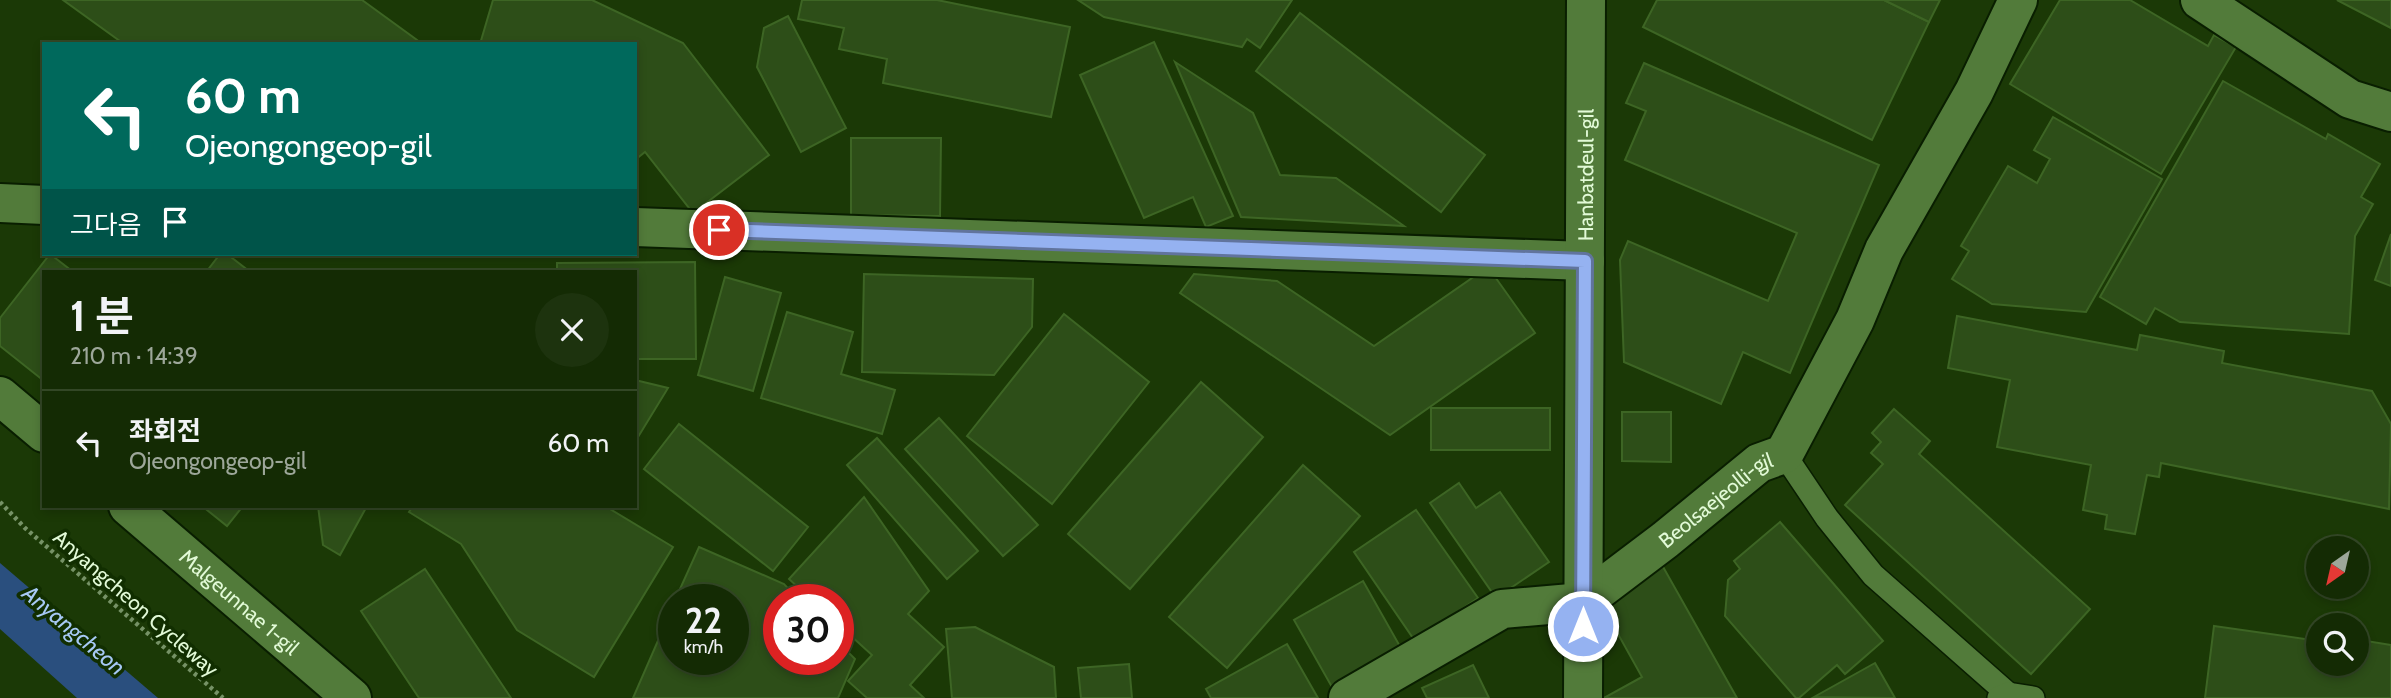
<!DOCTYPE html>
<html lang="ko">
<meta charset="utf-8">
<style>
:root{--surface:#142b04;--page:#1d330e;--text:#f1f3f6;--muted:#9da79a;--line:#334726}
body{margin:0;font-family:Cabin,"Noto Sans KR",sans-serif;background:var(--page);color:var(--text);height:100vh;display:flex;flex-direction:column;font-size:26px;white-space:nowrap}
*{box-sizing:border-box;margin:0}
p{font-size:23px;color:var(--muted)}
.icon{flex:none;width:38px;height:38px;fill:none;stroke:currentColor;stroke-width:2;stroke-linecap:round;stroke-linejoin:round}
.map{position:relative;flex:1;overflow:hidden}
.side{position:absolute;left:42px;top:270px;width:595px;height:238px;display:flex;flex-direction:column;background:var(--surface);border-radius:0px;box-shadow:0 4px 10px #0003,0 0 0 2px var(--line)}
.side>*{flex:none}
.hud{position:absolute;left:42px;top:42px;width:595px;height:214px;border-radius:0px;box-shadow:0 4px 10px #0003,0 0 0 2px var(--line);background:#00695c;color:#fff;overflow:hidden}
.needle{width:46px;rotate:214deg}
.buttons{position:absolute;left:2306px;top:536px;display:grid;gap:14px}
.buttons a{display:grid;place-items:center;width:63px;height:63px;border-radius:50%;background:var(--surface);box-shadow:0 4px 10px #0003,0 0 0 2px var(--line);font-size:35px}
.speed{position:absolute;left:658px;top:584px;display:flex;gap:14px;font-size:35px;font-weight:700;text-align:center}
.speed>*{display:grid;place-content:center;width:91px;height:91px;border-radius:50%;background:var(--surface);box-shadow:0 4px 10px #0003,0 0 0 2px var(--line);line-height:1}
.speed small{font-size:18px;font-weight:400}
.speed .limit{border:10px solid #d22;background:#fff;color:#111}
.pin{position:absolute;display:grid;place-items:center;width:60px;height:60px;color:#fff;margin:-30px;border:4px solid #fff;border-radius:50%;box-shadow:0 2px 7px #0007}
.me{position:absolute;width:77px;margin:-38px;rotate:0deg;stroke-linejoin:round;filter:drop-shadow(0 0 5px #0008)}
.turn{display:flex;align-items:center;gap:24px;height:147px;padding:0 28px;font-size:32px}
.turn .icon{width:91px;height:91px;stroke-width:2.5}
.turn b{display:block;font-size:49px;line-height:60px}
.then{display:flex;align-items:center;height:66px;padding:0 28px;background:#0003;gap:14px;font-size:26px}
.round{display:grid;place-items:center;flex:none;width:74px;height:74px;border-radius:37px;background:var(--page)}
.headline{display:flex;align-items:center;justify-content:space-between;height:119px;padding:0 28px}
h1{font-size:42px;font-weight:700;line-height:52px}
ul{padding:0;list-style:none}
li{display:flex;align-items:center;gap:21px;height:105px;padding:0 28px;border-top:2px solid var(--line)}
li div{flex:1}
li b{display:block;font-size:26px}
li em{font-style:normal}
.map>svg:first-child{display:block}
.water{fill:#2a4f7e}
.building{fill:#2d4e18;stroke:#3d6524;stroke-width:2}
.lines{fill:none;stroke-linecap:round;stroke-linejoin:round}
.lane-casing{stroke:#091e00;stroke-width:26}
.street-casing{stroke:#091e00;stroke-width:42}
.path{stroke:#769266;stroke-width:4.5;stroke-dasharray:3.5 3.5;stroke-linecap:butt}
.lane{stroke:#527b3a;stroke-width:23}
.street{stroke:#527b3a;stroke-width:38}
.route-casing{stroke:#61749d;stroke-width:18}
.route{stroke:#95b2f1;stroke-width:12}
.labels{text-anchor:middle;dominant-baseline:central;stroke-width:7;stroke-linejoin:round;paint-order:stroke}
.street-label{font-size:21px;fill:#e2fad7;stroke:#112e00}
.water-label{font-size:23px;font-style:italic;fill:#a7c9f5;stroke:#112e00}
</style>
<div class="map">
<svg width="2391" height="698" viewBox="0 0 2391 698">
<rect width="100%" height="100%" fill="#1b3906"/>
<path class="water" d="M 0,563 L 158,698 L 77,698 L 0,629 Z"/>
<g class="building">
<path d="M 63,0 L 362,0 L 417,40 L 414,44 L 124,44 Z"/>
<path d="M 493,0 L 592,0 L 683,43 L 769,155 L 693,213 L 645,152 L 635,160 L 635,44 L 480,44 Z"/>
<path d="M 802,0 L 937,0 L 1070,27 L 1051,117 L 883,83 L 887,59 L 839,49 L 844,28 L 798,19 Z"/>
<path d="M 1078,0 L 1292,0 L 1260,48 L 1247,39 L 1242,47 L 1104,17 Z"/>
<path d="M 1657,0 L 1884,0 L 1929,22 L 1872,140 L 1643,27 Z"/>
<path d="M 1884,0 L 1940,0 L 1929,22 Z"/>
<path d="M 2060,0 L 2130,0 L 2208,46 L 2214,35 L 2236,47 L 2161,174 L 2010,84 Z"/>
<path d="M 2337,0 L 2391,0 L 2391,28 Z"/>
<path d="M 1300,13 L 1485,155 L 1441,212 L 1256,71 Z"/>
<path d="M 788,16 L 846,128 L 801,152 L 757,67 L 764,28 Z"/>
<path d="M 1154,42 L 1233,216 L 1206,227 L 1193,197 L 1144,218 L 1080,75 Z"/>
<path d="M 1175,62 L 1253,113 L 1280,175 L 1336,178 L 1404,226 L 1241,217 Z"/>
<path d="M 1644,63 L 1879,165 L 1790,373 L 1743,352 L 1721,404 L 1624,362 L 1620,260 L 1628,241 L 1768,301 L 1797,233 L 1625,160 L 1646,111 L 1626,103 Z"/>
<path d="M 2223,81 L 2326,139 L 2328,134 L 2380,164 L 2361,197 L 2373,204 L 2355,236 L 2349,334 L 2180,322 L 2155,308 L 2146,324 L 2100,297 Z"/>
<path d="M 2053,117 L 2162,179 L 2086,312 L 1992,304 L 1952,279 L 1969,251 L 1961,246 L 2008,166 L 2037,183 L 2050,159 L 2034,150 Z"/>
<path d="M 851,138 L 941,138 L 940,216 L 851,215 Z"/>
<path d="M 2391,234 L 2391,286 L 2375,280 Z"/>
<path d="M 50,254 L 72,271 L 44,271 L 44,381 L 0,346 L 0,318 Z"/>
<path d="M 220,254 L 227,254 L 249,271 L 207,271 Z"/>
<path d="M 695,262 L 696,359 L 635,359 L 635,271 L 557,271 L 557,263 Z"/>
<path d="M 1488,267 L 1535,333 L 1390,435 L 1180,293 L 1194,274 L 1277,281 L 1374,346 Z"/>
<path d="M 864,274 L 1033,279 L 1032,327 L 994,375 L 862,372 Z"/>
<path d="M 725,277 L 781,293 L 753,391 L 698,375 Z"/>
<path d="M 787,312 L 853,332 L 841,374 L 895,390 L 882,434 L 761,398 Z"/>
<path d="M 1064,314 L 1149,382 L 1052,504 L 967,436 Z"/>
<path d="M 1957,316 L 2137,350 L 2140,335 L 2224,351 L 2222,363 L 2372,391 L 2391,424 L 2389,509 L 2161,463 L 2159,477 L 2147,475 L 2135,534 L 2105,529 L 2107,515 L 2083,510 L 2091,465 L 1997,447 L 2010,380 L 1948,368 Z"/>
<path d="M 635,380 L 668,388 L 635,442 Z"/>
<path d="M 1201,382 L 1263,437 L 1130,589 L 1068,534 Z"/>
<rect x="1431" y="408" width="119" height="42"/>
<path d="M 1894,409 L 1930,441 L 1919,454 L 2090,609 L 2031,674 L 1845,505 L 1883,464 L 1871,453 L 1881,442 L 1872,433 Z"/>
<path d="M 1622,412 L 1671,412 L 1671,462 L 1622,461 Z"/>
<path d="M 939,418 L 1038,525 L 1003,556 L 905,449 Z"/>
<path d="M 679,424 L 808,527 L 773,571 L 644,469 Z"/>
<path d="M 877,438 L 978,551 L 947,579 L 847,465 Z"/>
<path d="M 1303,465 L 1360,516 L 1227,668 L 1169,617 Z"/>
<path d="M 1459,483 L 1476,508 L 1500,492 L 1549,562 L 1496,598 L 1430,503 Z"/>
<path d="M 864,497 L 929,591 L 908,614 L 944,647 L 910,685 L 924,698 L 867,698 L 848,681 L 872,655 L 838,624 L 838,600 L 812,600 L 789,579 Z"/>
<path d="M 202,506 L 243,506 L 227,526 Z"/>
<path d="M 318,506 L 367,506 L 340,555 L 323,545 Z"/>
<path d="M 413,506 L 605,506 L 673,547 L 594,677 L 517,630 L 461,544 L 409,512 Z"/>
<path d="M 1416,510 L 1478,598 L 1415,641 L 1354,552 Z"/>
<path d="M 1780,522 L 1883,641 L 1845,674 L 1837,665 L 1799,698 L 1796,698 L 1725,616 L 1728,580 L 1740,569 L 1734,561 Z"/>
<path d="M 699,547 L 784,584 L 799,600 L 779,600 L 779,660 L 838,660 L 838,642 L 855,659 L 838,698 L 633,698 L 674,604 L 674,660 L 733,660 L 733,600 L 675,600 Z"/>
<path d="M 1662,565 L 1737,698 L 1604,698 L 1642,677 L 1599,600 Z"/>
<path d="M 425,569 L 511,698 L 419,698 L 361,611 Z"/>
<path d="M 1363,581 L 1406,657 L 1337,696 L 1294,620 Z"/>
<path d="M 2214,626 L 2319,641 L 2319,663 L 2357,663 L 2357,630 L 2362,630 L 2360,640 L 2391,645 L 2391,698 L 2205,698 Z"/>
<path d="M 975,627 L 1054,667 L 1056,698 L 952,698 L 946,629 Z"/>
<path d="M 1287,644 L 1318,698 L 1211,698 L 1206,689 Z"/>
<path d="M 1875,663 L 1895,698 L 1814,697 Z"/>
<path d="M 1129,664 L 1132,698 L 1081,698 L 1078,668 Z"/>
<path d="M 1473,665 L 1489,698 L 1427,698 L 1422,688 Z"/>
</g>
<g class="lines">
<defs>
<g id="lane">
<path d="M 1784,454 L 1827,518 L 1873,575 L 2008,694"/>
<path d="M 1999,698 L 2008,694 L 2033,698"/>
</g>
<g id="street">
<path d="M 2200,0 L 2350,99 L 2391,112"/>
<path d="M 0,203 L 44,205"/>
<path d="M 635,227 L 1585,261"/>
<path d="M 0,396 L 44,433"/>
<path id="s1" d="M 128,506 L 352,698"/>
<path id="s2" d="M 1348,698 L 1502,609 L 1583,602 L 1665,540 L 1759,463 L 1784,454 L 1855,320 L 1884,250 L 1974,92 L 2018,0"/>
<path id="s3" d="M 1583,698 L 1586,0"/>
</g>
</defs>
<use href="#lane" class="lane-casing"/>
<use href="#street" class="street-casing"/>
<path class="path" d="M 0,502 L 25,528 L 223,698"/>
<use href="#lane" class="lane"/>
<use href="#street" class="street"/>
</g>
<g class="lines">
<defs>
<path id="route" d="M 719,230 L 1585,261 L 1583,626"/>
</defs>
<use href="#route" class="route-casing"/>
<use href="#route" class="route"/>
</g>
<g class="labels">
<g class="street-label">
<text stroke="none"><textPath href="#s3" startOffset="523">Hanbatdeul-gil</textPath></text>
<text stroke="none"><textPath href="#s2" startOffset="427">Beolsaejeolli-gil</textPath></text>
<text stroke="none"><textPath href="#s1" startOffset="147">Malgeunnae 1-gil</textPath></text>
<text transform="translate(136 603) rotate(41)">Anyangcheon Cycleway</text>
</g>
<g class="water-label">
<text transform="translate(74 630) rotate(40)">Anyangcheon</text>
</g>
</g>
</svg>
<div class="buttons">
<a><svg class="needle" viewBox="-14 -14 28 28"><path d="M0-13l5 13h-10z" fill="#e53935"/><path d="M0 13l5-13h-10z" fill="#9da79a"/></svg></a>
<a><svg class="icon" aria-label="search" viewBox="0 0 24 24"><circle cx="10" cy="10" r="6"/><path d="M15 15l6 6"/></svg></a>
</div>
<div class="speed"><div>22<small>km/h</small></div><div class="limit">30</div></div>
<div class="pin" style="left:719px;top:230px;background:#d93025"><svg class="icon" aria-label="arrive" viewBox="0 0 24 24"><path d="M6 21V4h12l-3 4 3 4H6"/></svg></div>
<svg class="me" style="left:1583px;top:626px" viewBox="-20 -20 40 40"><circle r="17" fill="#95b2f1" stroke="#fff" stroke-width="3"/><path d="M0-11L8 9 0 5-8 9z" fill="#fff"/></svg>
<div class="hud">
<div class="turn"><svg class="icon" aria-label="left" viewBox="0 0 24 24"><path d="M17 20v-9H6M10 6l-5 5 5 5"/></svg><div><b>60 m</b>Ojeongongeop-gil</div></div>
<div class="then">그다음<svg class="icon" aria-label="arrive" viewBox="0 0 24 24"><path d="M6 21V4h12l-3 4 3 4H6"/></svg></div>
</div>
<section class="side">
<div class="headline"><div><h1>1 분</h1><p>210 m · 14:39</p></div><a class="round"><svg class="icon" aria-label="close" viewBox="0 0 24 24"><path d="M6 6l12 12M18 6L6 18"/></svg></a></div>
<ul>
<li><svg class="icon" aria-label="left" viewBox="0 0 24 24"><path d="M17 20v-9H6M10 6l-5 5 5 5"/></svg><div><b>좌회전</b><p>Ojeongongeop-gil</p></div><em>60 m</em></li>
</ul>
</section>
</div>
